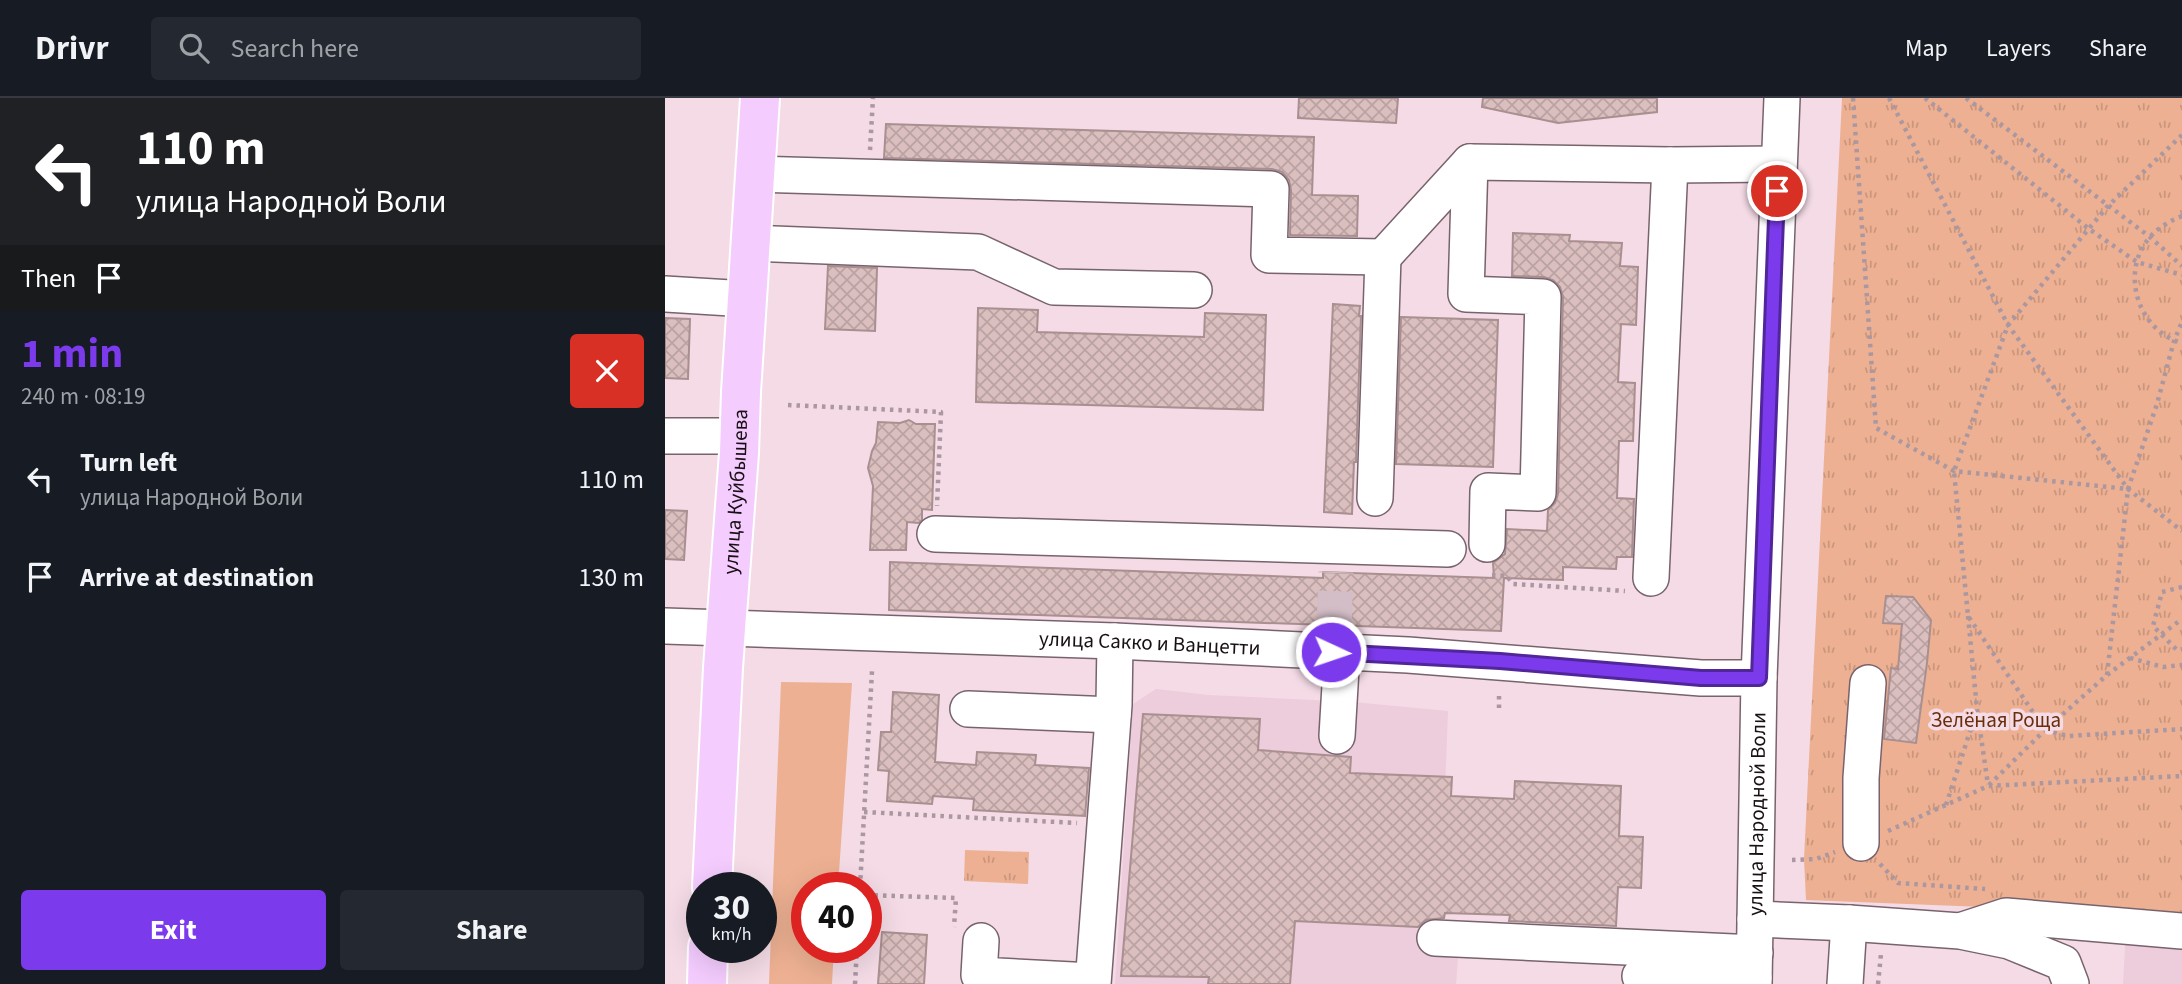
<!DOCTYPE html>
<meta charset="utf-8">
<style>
:root{--surface:#171b24;--page:#242831;--text:#f1f3f6;--muted:#9ea1a6;--line:#363941;--accent:#7c3aed}
body{margin:0;font-family:"Source Sans 3",sans-serif;background:var(--page);color:var(--text);height:100vh;display:flex;flex-direction:column;font-size:26px;white-space:nowrap}
*{box-sizing:border-box;margin:0}
p{font-size:23px;color:var(--muted)}
.icon{flex:none;width:38px;height:38px;fill:none;stroke:currentColor;stroke-width:2;stroke-linecap:round;stroke-linejoin:round}
.map{position:relative;flex:1;overflow:hidden}
.sheet{display:flex;flex-direction:column;background:var(--surface);width:665px}
.sheet>*{flex:none}
.hud{background:#202124;color:#fff;overflow:hidden}
.speed{position:absolute;left:21px;top:774px;display:flex;gap:14px;font-size:35px;font-weight:700;text-align:center}
.speed>*{display:grid;place-content:center;width:91px;height:91px;border-radius:50%;background:var(--surface);box-shadow:0 7px 28px #0002;line-height:1}
.speed small{font-size:18px;font-weight:400}
.speed .limit{border:10px solid #d22;background:#fff;color:#111}
.pin{position:absolute;display:grid;place-items:center;width:60px;height:60px;color:#fff;margin:-30px;border:4px solid #fff;border-radius:50%;box-shadow:0 2px 7px #0007}
.me{position:absolute;width:77px;margin:-38px;rotate:93deg;stroke-linejoin:round;filter:drop-shadow(0 0 5px #0008)}
.turn{display:flex;align-items:center;gap:24px;height:147px;padding:0 21px;font-size:32px}
.turn .icon{width:91px;height:91px;stroke-width:2.5}
.turn b{display:block;font-size:49px;line-height:60px}
.then{display:flex;align-items:center;height:66px;padding:0 21px;background:#0003;gap:14px;font-size:26px}
.round{display:grid;place-items:center;flex:none;width:74px;height:74px;border-radius:7px;background:var(--page)}
.head{display:flex;align-items:center;justify-content:space-between;height:119px;padding:0 21px}
h1{font-size:42px;font-weight:700;line-height:52px;color:var(--accent)}
.action{display:flex;gap:14px;margin-top:auto;padding:14px 21px}
.action a{flex:1;height:80px;border-radius:7px;background:var(--accent);color:#fff;font-size:28px;font-weight:700;line-height:80px;text-align:center}
.action a+a{background:var(--page);color:var(--text)}
ul{padding:0;list-style:none}
li{display:flex;align-items:center;gap:21px;height:98px;padding:0 21px}
li div{flex:1}
li b{display:block;font-size:26px}
li em{font-style:normal}
header{display:flex;align-items:center;gap:42px;box-sizing:border-box;height:98px;padding:0 35px;background:var(--surface);border-bottom:2px solid var(--line)}
header strong{font-size:33px}
nav{display:flex;gap:38px;margin-inline-start:auto;font-size:24px}
.search{width:490px;height:63px;background:var(--page);display:flex;align-items:center;gap:18px;box-sizing:border-box;padding:0 24px;border-radius:7px;color:var(--muted);font-size:26px}
main{display:flex;flex:1;min-height:0}
.map>svg:first-child{display:block}
.built{fill:#edccdb}
.grass{fill:#edb092}
.park{fill:url(#park-tufts)}
.building{fill:url(#building-cross-hatch);stroke:#a98f8f;stroke-width:2}
.lines{fill:none;stroke-linecap:round;stroke-linejoin:round}
.minor-tunnel{stroke:#d3bdc6;stroke-width:35;stroke-dasharray:35 18;stroke-linecap:butt}
.minor-casing{stroke:#78636d;stroke-width:38}
.major-casing{stroke:#fff;stroke-width:42}
.path{stroke:#ab97a0;stroke-width:4.5;stroke-dasharray:3.5 5;stroke-linecap:butt}
.minor{stroke:#fff;stroke-width:35}
.major{stroke:#f4ccfe;stroke-width:38}
.route-casing{stroke:#51269a;stroke-width:18}
.route{stroke:#7c3aed;stroke-width:12}
.labels{text-anchor:middle;dominant-baseline:central;stroke-width:7;stroke-linejoin:round;paint-order:stroke}
.street-label{font-size:21px;fill:#181014;stroke:#f4dbe6}
.park-label{font-size:21px;fill:#692f0b;stroke:#f4dbe6}
</style>
<header>
<strong>Drivr</strong>
<div class="search"><svg class="icon" aria-label="search" viewBox="0 0 24 24"><circle cx="10" cy="10" r="6"/><path d="M15 15l6 6"/></svg>Search here</div>
<nav><a>Map</a><a>Layers</a><a>Share</a></nav>
</header>
<main>
<section class="sheet">
<div class="hud">
<div class="turn"><svg class="icon" aria-label="left" viewBox="0 0 24 24"><path d="M17 20v-9H6M10 6l-5 5 5 5"/></svg><div><b>110 m</b>улица Народной Воли</div></div>
<div class="then">Then<svg class="icon" aria-label="arrive" viewBox="0 0 24 24"><path d="M6 21V4h12l-3 4 3 4H6"/></svg></div>
</div>
<div class="head"><div><h1>1 min</h1><p>240 m · 08:19</p></div><a class="round" style="background:#d93025;color:#fff"><svg class="icon" aria-label="close" viewBox="0 0 24 24"><path d="M6 6l12 12M18 6L6 18"/></svg></a></div>
<ul>
<li><svg class="icon" aria-label="left" viewBox="0 0 24 24"><path d="M17 20v-9H6M10 6l-5 5 5 5"/></svg><div><b>Turn left</b><p>улица Народной Воли</p></div><em>110 m</em></li>
<li><svg class="icon" aria-label="arrive" viewBox="0 0 24 24"><path d="M6 21V4h12l-3 4 3 4H6"/></svg><div><b>Arrive at destination</b></div><em>130 m</em></li>
</ul>
<div class="action"><a>Exit</a><a>Share</a></div>
</section>
<div class="map">
<svg width="1517" height="886" viewBox="0 0 1517 886">
<defs>
<pattern id="park-tufts" width="24" height="20" patternUnits="userSpaceOnUse" patternTransform="scale(1.75)"><rect width="24" height="20" fill="#edb092"/><path d="M3 7l-1-3M5 7V3M7 7l1-3M15 17l-1-3M17 17v-4M19 17l1-3" fill="none" stroke="#ca967d"/></pattern>
<pattern id="building-cross-hatch" width="8" height="8" patternUnits="userSpaceOnUse" patternTransform="scale(1.75)"><rect width="8" height="8" fill="#dbbfbf"/><path d="M0 0l8 8M0 8l8-8" fill="none" stroke="#bba3a3"/></pattern>
</defs>
<rect width="100%" height="100%" fill="#f4dbe6"/>
<g class="built">
<path d="M 491,591 L 543,597 L 688,604 L 783,613 L 774,850 L 793,859 L 791,886 L 450,886 L 468,606 Z"/>
<path d="M 1462,816 L 1517,817 L 1517,886 L 1458,886 Z"/>
</g>
<path class="grass" d="M 116,584 L 187,585 L 173,789 L 142,789 L 142,849 L 169,849 L 167,886 L 104,886 Z"/>
<g class="park">
<path d="M 1177,0 L 1517,0 L 1517,817 L 1141,802 L 1139,761 Z"/>
<path d="M 300,752 L 364,754 L 363,786 L 299,783 Z"/>
</g>
<g class="building">
<path d="M 634,0 L 733,0 L 731,25 L 633,20 Z"/>
<path d="M 818,0 L 992,0 L 992,14 L 893,25 L 817,9 Z"/>
<path d="M 221,26 L 649,39 L 647,97 L 693,98 L 692,138 L 625,137 L 626,92 L 624,82 L 617,74 L 607,71 L 219,60 Z"/>
<path d="M 848,135 L 905,137 L 904,143 L 957,145 L 955,168 L 973,169 L 971,227 L 956,226 L 953,284 L 970,285 L 968,343 L 954,343 L 952,400 L 969,401 L 967,459 L 952,459 L 951,471 L 898,469 L 898,482 L 839,480 L 836,533 L 224,512 L 225,464 L 658,480 L 658,474 L 829,480 L 828,465 L 840,456 L 842,431 L 882,433 L 883,412 L 890,405 L 893,396 L 898,199 L 895,189 L 888,182 L 879,179 L 847,178 Z"/>
<path d="M 163,168 L 212,170 L 210,233 L 160,231 Z"/>
<path d="M 668,206 L 695,208 L 694,218 L 696,218 L 691,364 L 689,364 L 687,416 L 659,414 Z"/>
<path d="M 313,210 L 373,212 L 372,234 L 539,239 L 540,215 L 601,217 L 598,312 L 311,304 Z"/>
<path d="M 736,219 L 833,222 L 828,369 L 731,366 Z"/>
<path d="M 0,220 L 25,221 L 23,281 L 0,280 Z"/>
<path d="M 244,322 L 251,326 L 270,326 L 267,412 L 257,411 L 257,422 L 254,425 L 242,424 L 241,452 L 205,452 L 208,388 L 203,370 L 207,353 L 211,345 L 213,324 L 235,325 Z"/>
<path d="M 0,412 L 22,413 L 19,462 L 0,461 Z"/>
<path d="M 1221,498 L 1248,499 L 1266,522 L 1262,565 L 1251,645 L 1219,641 L 1226,570 L 1233,571 L 1237,526 L 1218,525 Z"/>
<path d="M 228,594 L 274,597 L 270,664 L 311,667 L 312,654 L 371,657 L 370,667 L 424,670 L 420,718 L 308,712 L 309,701 L 268,698 L 267,706 L 222,703 L 224,673 L 213,672 L 216,634 L 226,634 Z"/>
<path d="M 478,616 L 595,621 L 593,652 L 686,659 L 685,675 L 787,679 L 786,698 L 849,701 L 850,683 L 956,688 L 954,738 L 978,739 L 976,790 L 953,789 L 951,828 L 844,823 L 845,817 L 780,815 L 779,820 L 761,822 L 753,829 L 630,823 L 625,886 L 543,886 L 544,879 L 456,878 Z"/>
<path d="M 217,834 L 262,837 L 259,886 L 213,886 Z"/>
</g>
<g class="lines">
<path class="minor-tunnel" d="M 669,528 L 671,474"/>
<defs>
<g id="minor">
<path d="M 805,64 L 801,196 L 878,199 L 873,395 L 823,393 L 822,446"/>
<path d="M 91,76 L 606,91 L 604,157 L 718,159 L 805,64 L 1005,67 L 1113,66"/>
<path d="M 86,145 L 313,154 L 389,189 L 529,192"/>
<path d="M 0,196 L 82,201"/>
<path d="M 0,338 L 74,338"/>
<path d="M 710,400 L 718,159"/>
<path d="M 270,436 L 783,451"/>
<path d="M 986,480 L 1005,67"/>
<path id="s1" d="M 0,528 L 450,543 L 743,557 L 1036,580 L 1094,580"/>
<path d="M 303,611 L 448,617"/>
<path d="M 672,638 L 677,554"/>
<path d="M 1196,745 L 1196,680 L 1203,585"/>
<path d="M 1090,821 L 1184,825 L 1295,833 L 1344,843 L 1398,865 L 1406,886"/>
<path d="M 1298,832 L 1341,818 L 1517,833"/>
<path d="M 770,840 L 1090,855"/>
<path d="M 316,843 L 314,877 L 427,883"/>
<path d="M 975,878 L 1089,880"/>
<path d="M 428,886 L 449,607 L 450,543"/>
<path id="s2" d="M 1089,886 L 1094,580 L 1117,0"/>
<path d="M 1180,886 L 1184,825"/>
</g>
<g id="major">
<path id="s3" d="M 47,789 L 58,570 L 74,355 L 76,294 L 95,0"/>
<path d="M 42,886 L 43,849"/>
</g>
</defs>
<use href="#minor" class="minor-casing"/>
<use href="#major" class="major-casing"/>
<g class="path">
<path d="M 1188,0 L 1211,330 L 1289,373 L 1463,391"/>
<path d="M 1224,0 L 1343,227 L 1463,391 L 1517,433"/>
<path d="M 1260,0 L 1424,131 L 1472,164 L 1517,177"/>
<path d="M 1301,0 L 1485,139 L 1517,168"/>
<path d="M 1517,37 L 1442,109 L 1343,227 L 1289,373 L 1303,518 L 1380,632 L 1403,638 L 1517,631"/>
<path d="M 205,52 L 208,0"/>
<path d="M 1517,118 C 1505,123 1494,129 1485,139 C 1454,174 1473,233 1517,245"/>
<path d="M 123,307 L 276,314 L 272,408"/>
<path d="M 827,477 L 842,478 L 848,486 L 960,493"/>
<path d="M 1517,489 L 1497,494 L 1488,528 L 1512,552 L 1517,551"/>
<path d="M 1303,518 L 1312,611 L 1323,687"/>
<path d="M 1465,560 L 1498,569 L 1517,567"/>
<path d="M 1442,577 L 1463,391 L 1492,306 L 1509,243 L 1517,224"/>
<path d="M 834,610 L 834,593"/>
<path d="M 1324,687 L 1380,632 L 1442,577 L 1517,521"/>
<path d="M 1281,707 L 1312,612"/>
<path d="M 199,714 L 412,725"/>
<path d="M 1223,733 L 1323,688 L 1517,678"/>
<path d="M 1127,762 L 1151,761 L 1170,754"/>
<path d="M 1215,766 L 1233,785 L 1320,791"/>
<path d="M 195,789 L 207,573"/>
<path d="M 201,797 L 291,800 L 289,829"/>
<path d="M 190,886 L 192,849"/>
<path d="M 1213,886 L 1216,856"/>
</g>
<use href="#minor" class="minor"/>
<use href="#major" class="major"/>
</g>
<g class="lines">
<defs>
<path id="route" d="M 666,554 L 835,563 L 1036,580 L 1094,580 L 1112,93"/>
</defs>
<use href="#route" class="route-casing"/>
<use href="#route" class="route"/>
</g>
<g class="labels">
<g class="street-label">
<text stroke="none"><textPath href="#s3" startOffset="396">улица Куйбышева</textPath></text>
<text stroke="none"><textPath href="#s1" startOffset="485">улица Сакко и Ванцетти</textPath></text>
<text stroke="none"><textPath href="#s2" startOffset="170">улица Народной Воли</textPath></text>
</g>
<g class="park-label">
<text x="1331" y="622">Зелёная Роща</text>
</g>
</g>
</svg>
<div class="speed"><div>30<small>km/h</small></div><div class="limit">40</div></div>
<div class="pin" style="left:1112px;top:93px;background:#d93025"><svg class="icon" aria-label="arrive" viewBox="0 0 24 24"><path d="M6 21V4h12l-3 4 3 4H6"/></svg></div>
<svg class="me" style="left:666px;top:554px" viewBox="-20 -20 40 40"><circle r="17" fill="#7c3aed" stroke="#fff" stroke-width="3"/><path d="M0-11L8 9 0 5-8 9z" fill="#fff"/></svg>
</div>
</main>
